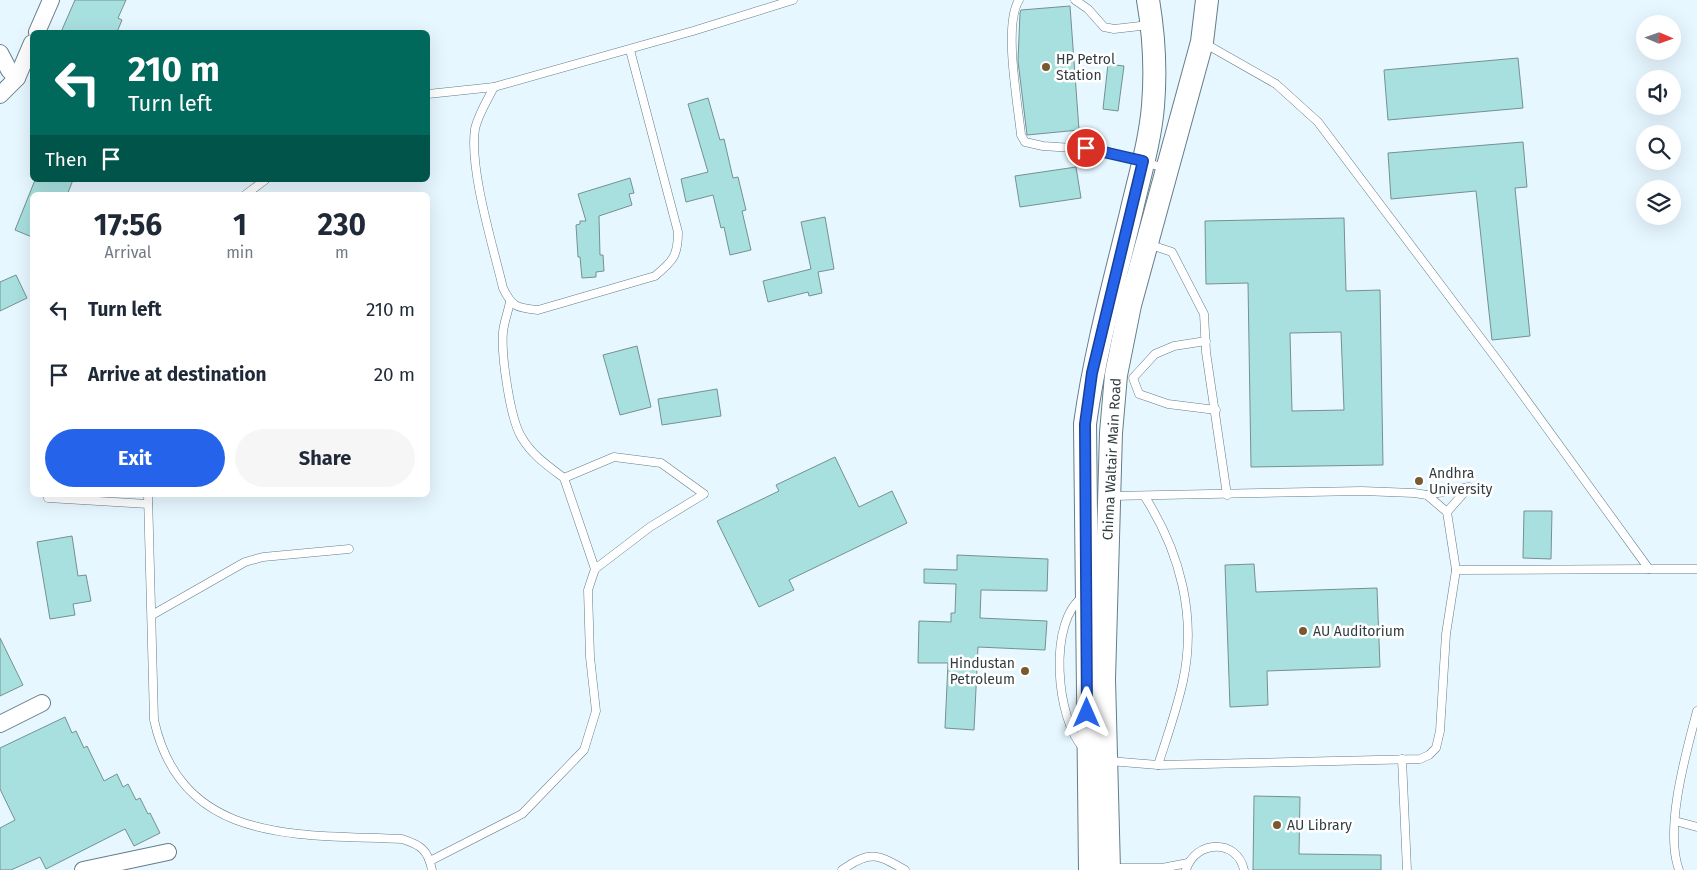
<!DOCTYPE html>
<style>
:root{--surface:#fff;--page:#f6f6f7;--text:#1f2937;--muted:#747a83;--accent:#2563eb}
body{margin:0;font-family:"Fira Sans",sans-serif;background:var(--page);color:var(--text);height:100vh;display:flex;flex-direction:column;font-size:19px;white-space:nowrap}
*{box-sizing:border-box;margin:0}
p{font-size:16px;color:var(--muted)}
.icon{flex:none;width:28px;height:28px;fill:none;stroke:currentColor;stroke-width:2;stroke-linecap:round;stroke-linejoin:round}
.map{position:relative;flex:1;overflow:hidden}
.drawer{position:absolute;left:30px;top:192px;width:400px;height:305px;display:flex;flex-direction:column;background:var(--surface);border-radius:8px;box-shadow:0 5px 20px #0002}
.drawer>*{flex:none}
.top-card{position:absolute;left:30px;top:30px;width:400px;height:152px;border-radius:8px;box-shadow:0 5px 20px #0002;background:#00695c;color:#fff;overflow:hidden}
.needle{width:32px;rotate:92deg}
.fabs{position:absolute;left:1636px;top:15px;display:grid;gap:10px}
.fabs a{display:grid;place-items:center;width:45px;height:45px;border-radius:50%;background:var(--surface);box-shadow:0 5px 20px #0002;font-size:25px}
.pin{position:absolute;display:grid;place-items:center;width:42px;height:42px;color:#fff;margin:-21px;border:2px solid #fff;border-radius:50%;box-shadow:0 1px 5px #0007}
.me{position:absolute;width:55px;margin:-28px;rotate:0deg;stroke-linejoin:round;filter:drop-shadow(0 0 4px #0008)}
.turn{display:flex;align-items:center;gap:18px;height:105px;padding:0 15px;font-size:22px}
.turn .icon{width:65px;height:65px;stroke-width:2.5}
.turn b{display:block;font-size:35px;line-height:42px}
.then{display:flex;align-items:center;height:48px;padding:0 15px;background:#0003;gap:10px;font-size:19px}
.eta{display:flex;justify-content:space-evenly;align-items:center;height:85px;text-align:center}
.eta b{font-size:30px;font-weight:700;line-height:35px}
.action{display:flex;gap:10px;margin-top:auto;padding:10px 15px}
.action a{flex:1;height:58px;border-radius:30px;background:var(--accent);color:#fff;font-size:20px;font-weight:700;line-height:58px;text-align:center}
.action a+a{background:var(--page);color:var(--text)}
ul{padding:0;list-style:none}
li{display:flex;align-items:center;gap:15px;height:65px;padding:0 15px}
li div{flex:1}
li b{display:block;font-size:19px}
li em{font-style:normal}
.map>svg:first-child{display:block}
.building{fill:#a8e0df;stroke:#749191;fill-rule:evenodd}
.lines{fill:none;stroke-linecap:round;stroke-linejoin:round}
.lane-casing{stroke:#657d88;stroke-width:9}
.street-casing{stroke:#657d88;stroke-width:18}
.secondary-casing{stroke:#657d88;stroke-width:24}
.lane{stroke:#fff;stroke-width:8}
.street{stroke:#fff;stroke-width:16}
.secondary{stroke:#fff;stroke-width:22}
.route-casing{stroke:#184099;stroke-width:12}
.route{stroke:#2563eb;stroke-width:9}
.poi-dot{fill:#79592f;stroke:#fff;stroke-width:2}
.labels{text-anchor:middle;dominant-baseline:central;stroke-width:5;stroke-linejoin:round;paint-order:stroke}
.poi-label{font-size:14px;fill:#323d41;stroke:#fff;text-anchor:start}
.street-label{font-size:14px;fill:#323d41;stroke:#fff}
</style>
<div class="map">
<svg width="1697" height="870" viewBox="0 0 1697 870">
<rect width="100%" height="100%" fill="#e7f7ff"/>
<g class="building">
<path d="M 75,0 L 126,0 L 118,18 L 122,20 L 117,32 L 61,32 Z"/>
<path d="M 1070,6 L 1079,130 L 1027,135 L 1018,61 L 1020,13 L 1021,10 Z"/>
<path d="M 1518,58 L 1523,108 L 1388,120 L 1384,70 Z"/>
<path d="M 1108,64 L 1124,66 L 1118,111 L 1103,109 Z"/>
<path d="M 708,98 L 720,140 L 724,139 L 733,178 L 738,177 L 746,210 L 742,211 L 751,250 L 730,255 L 724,227 L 721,228 L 713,195 L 686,202 L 681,179 L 708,172 L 688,104 Z"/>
<path d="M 1523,142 L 1527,187 L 1515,188 L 1530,336 L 1492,340 L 1476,191 L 1391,199 L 1388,153 Z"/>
<path d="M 1076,167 L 1081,198 L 1020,207 L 1015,176 Z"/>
<path d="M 630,178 L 634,193 L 629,194 L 632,205 L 599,216 L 600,255 L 603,255 L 604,271 L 596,272 L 596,277 L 582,278 L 580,257 L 578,257 L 576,225 L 580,224 L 580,221 L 586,221 L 578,194 Z"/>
<path d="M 35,180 L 73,180 L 67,195 L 32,195 L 32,237 L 15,230 Z"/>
<path d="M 825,217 L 834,269 L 818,272 L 822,293 L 809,296 L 808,292 L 768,302 L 763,281 L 811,269 L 801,222 Z"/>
<path d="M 1344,218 L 1346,291 L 1380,290 L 1383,465 L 1251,467 L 1248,283 L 1206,284 L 1205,221 ZM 1341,332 L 1344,410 L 1292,411 L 1290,333 Z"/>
<path d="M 16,275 L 27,298 L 0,311 L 0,282 Z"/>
<path d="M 637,346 L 651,407 L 620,415 L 603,355 Z"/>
<path d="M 717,389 L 721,416 L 662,425 L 658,399 Z"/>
<path d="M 835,457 L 859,507 L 892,491 L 907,523 L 789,580 L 794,590 L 759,607 L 717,521 L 779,491 L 776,485 Z"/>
<path d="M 1524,511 L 1552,511 L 1551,559 L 1523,558 Z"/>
<path d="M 72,536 L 78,576 L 86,575 L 91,601 L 73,604 L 75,615 L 50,619 L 37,542 Z"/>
<path d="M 957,555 L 1048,559 L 1047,591 L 981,590 L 980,618 L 1047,621 L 1045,650 L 978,647 L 974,730 L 945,728 L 948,663 L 918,663 L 919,621 L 951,622 L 951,613 L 955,613 L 956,584 L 924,583 L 924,569 L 957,570 Z"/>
<path d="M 1254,564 L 1256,592 L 1377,588 L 1380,667 L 1267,671 L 1268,705 L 1230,707 L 1225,565 Z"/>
<path d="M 0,638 L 23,685 L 0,696 Z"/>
<path d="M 65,717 L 72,733 L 76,731 L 84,748 L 87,746 L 104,781 L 117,774 L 123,787 L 128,784 L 136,800 L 140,798 L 148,814 L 150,813 L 160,833 L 134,846 L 125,829 L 46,869 L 40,857 L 11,870 L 0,870 L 0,828 L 15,820 L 0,789 L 0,748 Z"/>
<path d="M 1254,796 L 1300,797 L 1299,854 L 1381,855 L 1381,870 L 1253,870 Z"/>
</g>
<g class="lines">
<defs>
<g id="lane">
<path d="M 1019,0 C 1003,25 1018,104 1021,135 L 1025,142 L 1043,146 L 1102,150 L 1165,168"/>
<path d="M 1075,0 L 1088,9 L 1104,27 L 1114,29 L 1149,25"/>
<path d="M 1204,43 L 1276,84 L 1318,122 L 1501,365 L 1649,569 L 1697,569"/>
<path d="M 494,87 C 488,99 478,115 475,129 C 469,169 493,246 503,288 C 512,307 517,308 538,310 L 655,276 C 673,261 678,256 678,232 L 630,50"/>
<path d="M 428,94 L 494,87 L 693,31 L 793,0"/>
<path d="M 245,195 L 265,180"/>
<path d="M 1148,244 L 1172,252 L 1204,314 L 1206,352 L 1227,495"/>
<path d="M 510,302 C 508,312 504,322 503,332 C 501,354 510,420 522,438 C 532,455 548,466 564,478 L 614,457 L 661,463 L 704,494 L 650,527 L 595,569"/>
<path d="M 1206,341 L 1174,346 L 1155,354 L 1133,378 L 1139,394 L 1168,404 L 1216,410"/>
<path d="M 148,495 L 154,720 C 182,846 300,834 402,839 C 421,845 428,850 432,870"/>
<path d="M 1427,495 L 1469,487 L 1447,512"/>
<path d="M 1112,496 L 1362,491 L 1414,493 L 1427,495 L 1447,512 L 1456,570"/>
<path d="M 1145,497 C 1180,552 1197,616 1183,681 C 1177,709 1167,737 1158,765"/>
<path d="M 48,498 L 148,504"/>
<path d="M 1084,596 C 1047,620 1056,720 1084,749"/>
<path d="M 152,615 L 245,562 L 263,557 L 349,549"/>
<path d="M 1402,759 L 1407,870"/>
<path d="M 1109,761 L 1158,765 L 1420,759 L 1429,755 L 1436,748 L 1440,731 L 1446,634 L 1456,570 L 1649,569"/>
<path d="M 1675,821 L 1697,827"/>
<path d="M 430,861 L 522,814 L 584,750 L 596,711 L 590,657 L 588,590 L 595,569 L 564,478"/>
<path d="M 1111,868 L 1162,868 L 1188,863"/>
<path d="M 842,870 C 870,850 877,854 905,870"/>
<path d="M 1186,870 C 1195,840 1237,838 1244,870"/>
<path d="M 1679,870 C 1664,829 1686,753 1697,711"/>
</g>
<g id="street">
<path d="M 37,32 L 51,0"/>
<path d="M 0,53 L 9,70 L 17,78"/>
<path d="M 0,95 L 17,78 L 32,43"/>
<path d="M 0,724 L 42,703"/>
<path d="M 83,870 L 168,852"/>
</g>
<g id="secondary">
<path d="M 1090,870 L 1085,424 C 1095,352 1114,283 1131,213 C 1139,178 1150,142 1153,106 C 1156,70 1154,35 1148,0"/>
<path d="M 1109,870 L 1104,679 L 1111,433 L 1116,375 L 1130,305 L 1202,42 L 1207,0"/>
</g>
</defs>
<use href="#lane" class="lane-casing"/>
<use href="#street" class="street-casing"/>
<use href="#secondary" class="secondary-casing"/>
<use href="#lane" class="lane"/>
<use href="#street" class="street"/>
<use href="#secondary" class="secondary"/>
</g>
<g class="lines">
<defs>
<path id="route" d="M 1086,148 L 1143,161 L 1092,373 L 1085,424 L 1087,713"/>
</defs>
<use href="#route" class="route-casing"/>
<use href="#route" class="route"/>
</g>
<g class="poi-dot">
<circle cx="1046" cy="67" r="5"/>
<circle cx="1419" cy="481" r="5"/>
<circle cx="1303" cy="631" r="5"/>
<circle cx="1025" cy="671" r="5"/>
<circle cx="1277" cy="825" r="5"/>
</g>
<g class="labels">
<g class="poi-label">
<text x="1056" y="59">HP Petrol<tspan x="1056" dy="16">Station</tspan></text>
<text x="1429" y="473">Andhra<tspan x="1429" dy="16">University</tspan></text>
<text x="1313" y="631">AU Auditorium</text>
<text x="1015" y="663" text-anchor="end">Hindustan<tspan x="1015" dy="16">Petroleum</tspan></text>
<text x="1287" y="825">AU Library</text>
</g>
<g class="street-label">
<text transform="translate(1112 459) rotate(-87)">Chinna Waltair Main Road</text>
</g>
</g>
</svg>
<div class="fabs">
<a><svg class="needle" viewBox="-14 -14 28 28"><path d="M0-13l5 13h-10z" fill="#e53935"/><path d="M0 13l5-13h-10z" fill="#747a83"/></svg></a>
<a><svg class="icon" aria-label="sound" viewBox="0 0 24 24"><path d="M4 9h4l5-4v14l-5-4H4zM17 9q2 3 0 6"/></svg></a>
<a><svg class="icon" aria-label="search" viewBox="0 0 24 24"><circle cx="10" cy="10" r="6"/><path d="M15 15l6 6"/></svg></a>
<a><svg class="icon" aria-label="layers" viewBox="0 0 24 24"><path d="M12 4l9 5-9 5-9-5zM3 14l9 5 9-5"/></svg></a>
</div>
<div class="pin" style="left:1086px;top:148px;background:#d93025"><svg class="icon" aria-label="arrive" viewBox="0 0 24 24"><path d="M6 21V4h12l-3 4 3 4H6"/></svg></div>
<svg class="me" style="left:1087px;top:713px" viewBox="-20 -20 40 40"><path d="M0-17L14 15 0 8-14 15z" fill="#2563eb" stroke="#fff" stroke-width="4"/></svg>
<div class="top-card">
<div class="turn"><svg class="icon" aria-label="left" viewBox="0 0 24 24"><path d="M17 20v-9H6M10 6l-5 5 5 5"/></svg><div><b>210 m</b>Turn left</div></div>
<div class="then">Then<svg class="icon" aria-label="arrive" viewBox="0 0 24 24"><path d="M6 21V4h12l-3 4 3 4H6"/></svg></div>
</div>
<section class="drawer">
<div class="eta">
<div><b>17:56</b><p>Arrival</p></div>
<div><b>1</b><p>min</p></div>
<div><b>230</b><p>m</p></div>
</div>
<ul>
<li><svg class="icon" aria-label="left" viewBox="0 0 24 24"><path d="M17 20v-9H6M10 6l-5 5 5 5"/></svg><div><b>Turn left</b></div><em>210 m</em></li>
<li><svg class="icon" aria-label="arrive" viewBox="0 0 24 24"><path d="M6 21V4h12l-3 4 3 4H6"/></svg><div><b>Arrive at destination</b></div><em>20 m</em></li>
</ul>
<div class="action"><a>Exit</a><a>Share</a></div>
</section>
</div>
